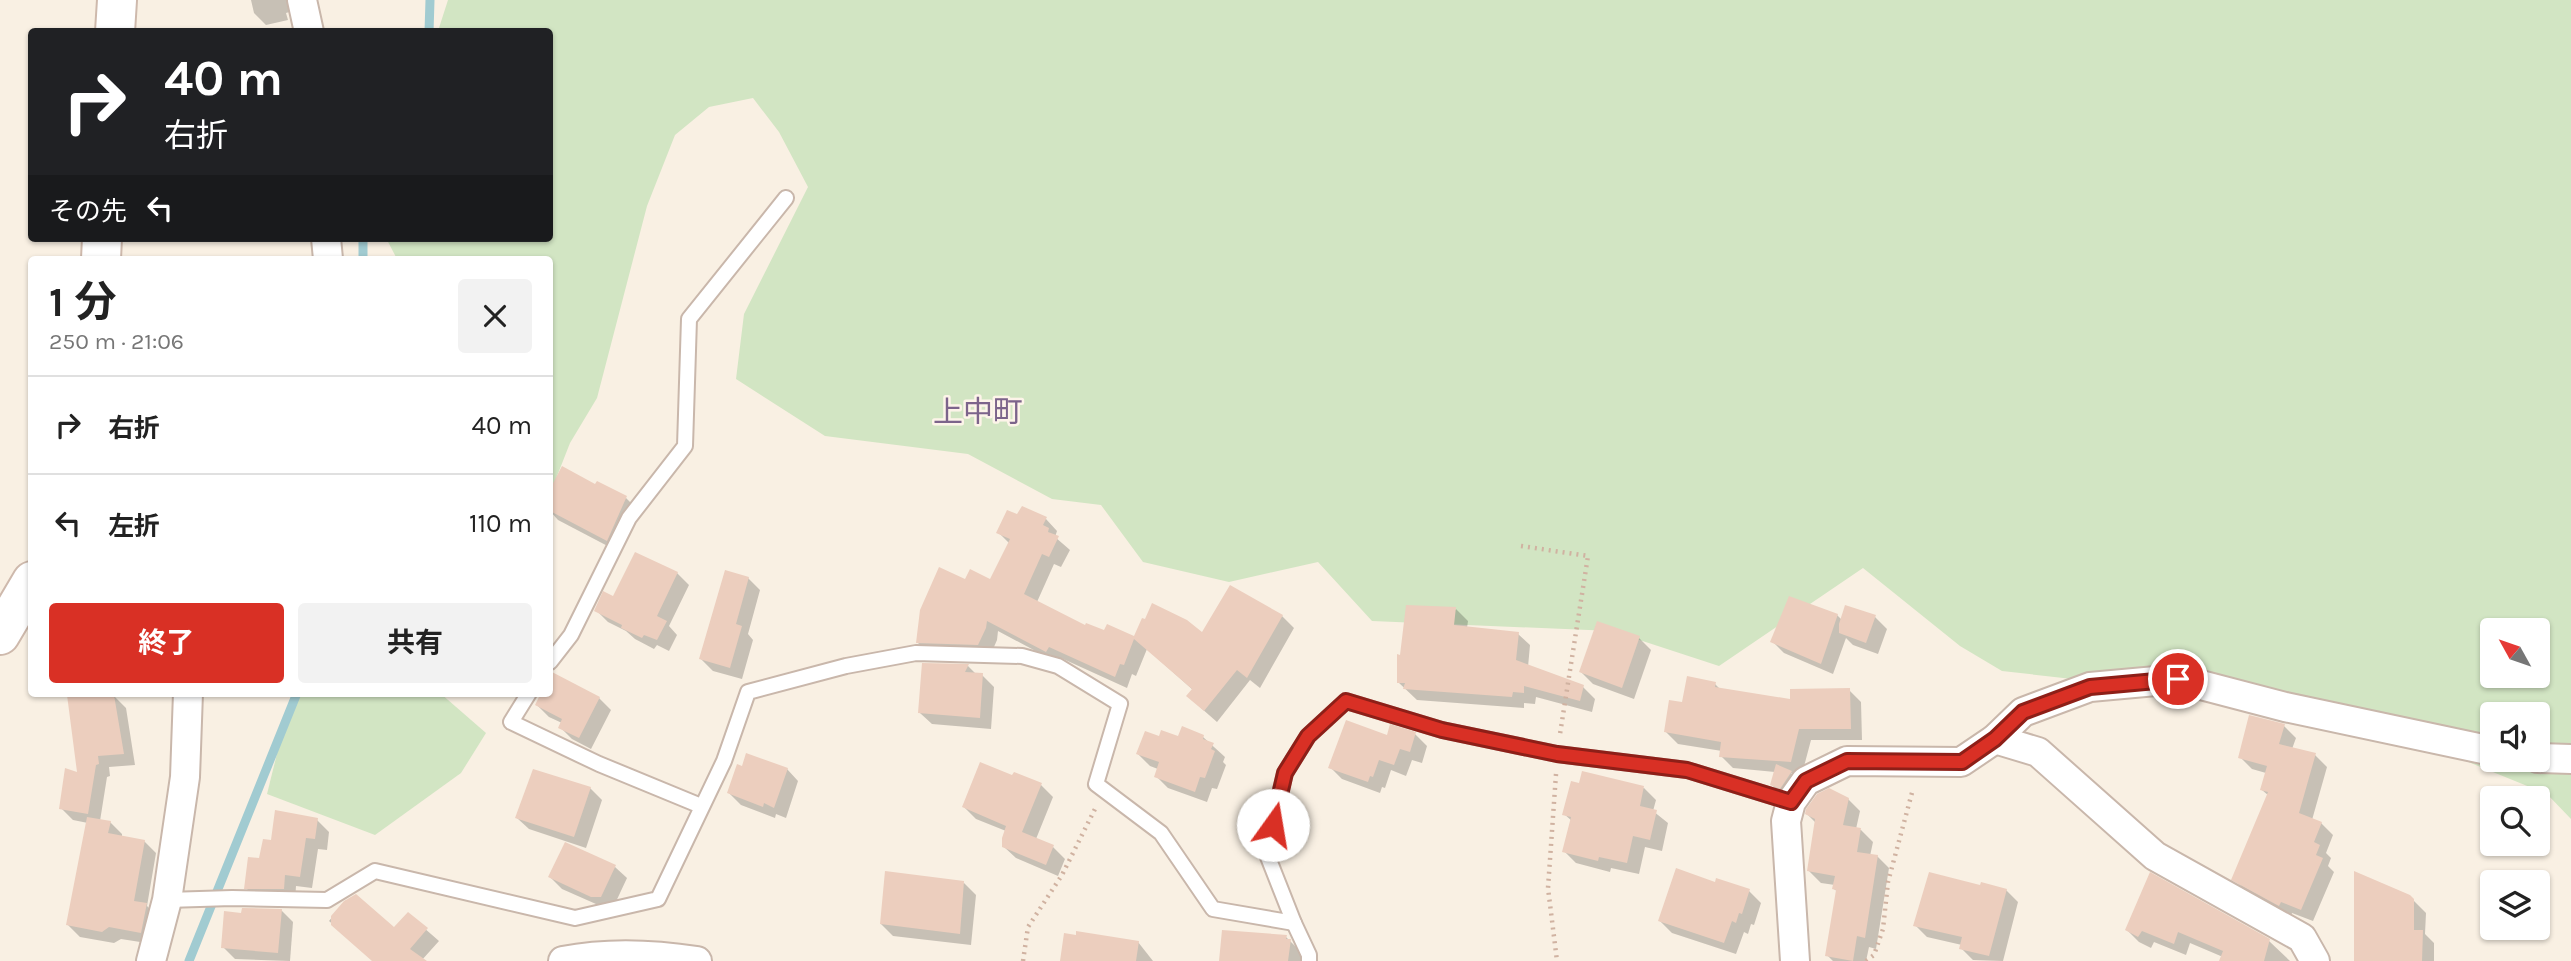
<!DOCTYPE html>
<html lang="ja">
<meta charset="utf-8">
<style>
:root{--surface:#fff;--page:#f2f2f2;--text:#222;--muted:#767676;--line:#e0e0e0;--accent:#d93025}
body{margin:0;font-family:Karla,"Noto Sans JP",sans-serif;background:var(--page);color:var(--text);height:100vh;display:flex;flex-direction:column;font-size:26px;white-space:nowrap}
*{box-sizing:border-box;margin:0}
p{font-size:23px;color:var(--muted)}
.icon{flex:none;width:38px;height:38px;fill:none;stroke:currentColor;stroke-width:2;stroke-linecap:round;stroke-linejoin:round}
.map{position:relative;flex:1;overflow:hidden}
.panel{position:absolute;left:28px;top:256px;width:525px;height:441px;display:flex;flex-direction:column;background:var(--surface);border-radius:7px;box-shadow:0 2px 5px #0004}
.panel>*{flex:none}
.top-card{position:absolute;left:28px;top:28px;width:525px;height:214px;border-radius:7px;box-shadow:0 2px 5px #0004;background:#202124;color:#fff;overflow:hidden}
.needle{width:46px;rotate:310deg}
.tools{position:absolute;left:2480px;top:618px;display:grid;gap:14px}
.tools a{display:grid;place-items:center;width:70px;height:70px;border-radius:7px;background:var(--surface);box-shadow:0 2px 5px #0004;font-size:35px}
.pin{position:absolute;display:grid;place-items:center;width:60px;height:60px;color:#fff;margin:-30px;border:4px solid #fff;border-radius:50%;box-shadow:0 2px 7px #0007}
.me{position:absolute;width:77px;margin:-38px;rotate:13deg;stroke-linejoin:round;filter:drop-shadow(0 0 5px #0008)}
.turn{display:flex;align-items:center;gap:24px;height:147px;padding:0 21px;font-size:32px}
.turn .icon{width:91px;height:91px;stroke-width:2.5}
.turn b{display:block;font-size:49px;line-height:60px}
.then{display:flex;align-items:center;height:66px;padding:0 21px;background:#0003;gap:14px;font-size:26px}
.round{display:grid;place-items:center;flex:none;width:74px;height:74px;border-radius:7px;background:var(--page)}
.head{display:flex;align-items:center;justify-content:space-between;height:119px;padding:0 21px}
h1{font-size:42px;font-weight:700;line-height:52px}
.action{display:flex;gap:14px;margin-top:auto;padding:14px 21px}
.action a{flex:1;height:80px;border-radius:7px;background:var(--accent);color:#fff;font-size:28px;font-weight:700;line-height:80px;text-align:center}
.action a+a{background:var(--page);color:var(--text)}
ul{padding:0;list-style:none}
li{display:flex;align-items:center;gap:21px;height:98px;padding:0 21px;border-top:2px solid var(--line)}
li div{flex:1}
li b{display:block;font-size:26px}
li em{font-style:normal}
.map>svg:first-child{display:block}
.green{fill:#d2e5c3;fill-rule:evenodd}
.shadow{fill:#0003}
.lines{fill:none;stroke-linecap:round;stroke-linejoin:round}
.stream{stroke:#a1cbd1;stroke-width:9}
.building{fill:#eccebe}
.lane-casing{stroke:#c9b7ab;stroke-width:18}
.street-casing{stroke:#c9b7ab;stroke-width:32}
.secondary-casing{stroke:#ceb9ac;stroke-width:42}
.path{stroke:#d0b2a1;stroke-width:4.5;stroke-dasharray:2 5;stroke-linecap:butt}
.lane{stroke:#fff;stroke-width:14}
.street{stroke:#fff;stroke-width:28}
.secondary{stroke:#fff;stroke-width:38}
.route-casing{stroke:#8d1f18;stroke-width:18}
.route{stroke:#d93025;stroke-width:12}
.labels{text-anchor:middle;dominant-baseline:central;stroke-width:5;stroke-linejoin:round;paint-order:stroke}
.quarter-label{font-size:30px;fill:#7c648b;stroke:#fdf4e9}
</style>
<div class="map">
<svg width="2571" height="961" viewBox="0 0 2571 961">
<rect width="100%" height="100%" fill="#f9f0e3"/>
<g class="green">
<path d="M 448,0 L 2571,0 L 2571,819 L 2547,794 L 2338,709 L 2002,671 L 1960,646 L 1863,568 L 1719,666 L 1612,631 L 1372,621 L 1318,562 L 1229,582 L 1143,562 L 1101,505 L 1052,499 L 968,454 L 825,436 L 736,379 L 744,314 L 808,187 L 779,132 L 753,98 L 709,107 L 675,135 L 647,206 L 597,398 L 570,443 L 550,494 L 550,259 L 397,259 L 386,238 L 550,238 L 550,32 L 438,31 ZM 2492,630 L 2538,630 L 2538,676 L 2492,676 ZM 2492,714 L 2538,714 L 2538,760 L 2492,760 Z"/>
<path d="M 292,693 L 440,693 L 486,733 L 461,773 L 375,835 L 267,794 Z"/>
</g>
<g class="shadow">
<path d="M 251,0 L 294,0 L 296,10 L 286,13 L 288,20 L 266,25 L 254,13 Z"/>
<path d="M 595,487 L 626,498 L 638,510 L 619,552 L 558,520 L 550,511 L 550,502 L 556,490 Z"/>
<path d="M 1018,517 L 1046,519 L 1057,531 L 1055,537 L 1070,550 L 1061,567 L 1054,564 L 1037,602 L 1086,627 L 1135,638 L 1203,635 L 1282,616 L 1294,628 L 1260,688 L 1250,680 L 1217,722 L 1201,708 L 1193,690 L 1147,649 L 1136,676 L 1132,674 L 1127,688 L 1061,658 L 1058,663 L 998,631 L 997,640 L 990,656 L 930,655 L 918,643 L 991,581 L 1009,543 L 998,532 Z"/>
<path d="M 677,573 L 689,585 L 669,626 L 677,635 L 669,651 L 657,645 L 654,649 L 635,639 L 626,631 L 608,622 L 596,610 Z"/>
<path d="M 748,578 L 760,590 L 748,634 L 753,640 L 742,679 L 713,671 L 701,659 Z"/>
<path d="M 1456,609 L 1468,621 L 1467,628 L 1518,634 L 1530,645 L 1528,667 L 1583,687 L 1595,699 L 1592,712 L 1536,697 L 1535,704 L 1524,703 L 1524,708 L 1417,700 L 1398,682 Z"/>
<path d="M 1837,615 L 1842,620 L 1875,617 L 1887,629 L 1878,654 L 1853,645 L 1846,638 L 1833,674 L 1784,653 L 1772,641 Z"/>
<path d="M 1598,623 L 1639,638 L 1651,650 L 1634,699 L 1593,684 L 1581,672 Z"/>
<path d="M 924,665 L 968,666 L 977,675 L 982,675 L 994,687 L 991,729 L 932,724 L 920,713 Z"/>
<path d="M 553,675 L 599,698 L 611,710 L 591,749 L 572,739 L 560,727 L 562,723 L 549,717 L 537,705 L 543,693 L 550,693 L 550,681 Z"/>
<path d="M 1715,684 L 1721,690 L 1792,701 L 1849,690 L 1861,702 L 1862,740 L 1811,740 L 1802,774 L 1791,773 L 1803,785 L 1784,797 L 1772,785 L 1775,772 L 1733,768 L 1721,756 L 1722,751 L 1678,744 L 1666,732 L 1684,704 Z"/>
<path d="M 88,695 L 93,699 L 114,696 L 126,708 L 135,765 L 109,767 L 110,776 L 107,777 L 100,821 L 110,822 L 122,834 L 122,837 L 144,841 L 156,853 L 147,906 L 158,917 L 153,944 L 121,939 L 114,943 L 80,937 L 68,925 L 88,823 L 73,820 L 61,808 L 80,774 Z"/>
<path d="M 2284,726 L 2296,738 L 2292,749 L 2315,755 L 2327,767 L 2312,820 L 2321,823 L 2333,835 L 2326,853 L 2331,858 L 2328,866 L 2334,872 L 2313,921 L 2292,913 L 2291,917 L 2246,891 L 2234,879 L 2269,796 L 2262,790 L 2266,773 L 2252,769 L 2240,757 Z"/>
<path d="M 1415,734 L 1427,746 L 1422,763 L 1412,760 L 1406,776 L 1391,770 L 1385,788 L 1382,787 L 1380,793 L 1342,779 L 1330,767 L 1388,737 Z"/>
<path d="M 1203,737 L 1225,757 L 1223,762 L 1226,765 L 1217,789 L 1212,788 L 1207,802 L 1168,788 L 1156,776 L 1158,769 L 1150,766 L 1138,754 L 1160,738 Z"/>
<path d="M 787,769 L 798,781 L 786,818 L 776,814 L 775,818 L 741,805 L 729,793 Z"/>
<path d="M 1015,774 L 1041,785 L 1053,797 L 1036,839 L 1053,847 L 1065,859 L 1058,876 L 1016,858 L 1003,846 L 1006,831 L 976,819 L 964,807 L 1014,778 Z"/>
<path d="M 590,788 L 602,800 L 586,848 L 529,829 L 517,818 Z"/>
<path d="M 1644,788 L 1656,800 L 1653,811 L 1668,823 L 1662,851 L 1645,847 L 1639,874 L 1611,868 L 1610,872 L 1576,863 L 1564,851 L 1572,821 L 1564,814 Z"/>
<path d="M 1848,799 L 1860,811 L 1856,829 L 1861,830 L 1873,842 L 1870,856 L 1877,856 L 1889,868 L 1876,949 L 1869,947 L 1866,961 L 1833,961 L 1827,955 L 1838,892 L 1834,889 L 1835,885 L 1821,883 L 1809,871 L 1816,823 L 1807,814 Z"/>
<path d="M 317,820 L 329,832 L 327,850 L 318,849 L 312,888 L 296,886 L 295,901 L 258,900 L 246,888 L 272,842 Z"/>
<path d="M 615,867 L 627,878 L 613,908 L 605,908 L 562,889 L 550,877 Z"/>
<path d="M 2151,875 L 2269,941 L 2290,961 L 2221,961 L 2223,957 L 2190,943 L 2186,955 L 2154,942 L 2151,948 L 2139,942 L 2127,930 Z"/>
<path d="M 964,883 L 976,895 L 971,945 L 893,936 L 881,924 Z"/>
<path d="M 1717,884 L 1749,891 L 1761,903 L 1754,925 L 1751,924 L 1748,934 L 1744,932 L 1736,954 L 1672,933 L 1660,921 Z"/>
<path d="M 1982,887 L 2006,890 L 2018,902 L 2003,961 L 1973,960 L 1961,948 L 1962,945 L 1927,937 L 1915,925 Z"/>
<path d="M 2409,896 L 2426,913 L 2425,934 L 2434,943 L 2434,961 L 2356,961 Z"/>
<path d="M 345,902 L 394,929 L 408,914 L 439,941 L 421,961 L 376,961 L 329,921 Z"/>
<path d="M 281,910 L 293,922 L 290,961 L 235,959 L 223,947 L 242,915 Z"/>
<path d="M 1286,937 L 1302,953 L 1306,961 L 1220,961 Z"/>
<path d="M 1138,942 L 1153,961 L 1062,961 Z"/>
</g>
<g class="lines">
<g class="stream">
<path d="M 429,32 L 430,0"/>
<path d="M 363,238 L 363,259"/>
<path d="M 189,961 L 297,693"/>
</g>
</g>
<g class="building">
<path d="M 562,466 L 595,484 L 597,481 L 627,496 L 607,541 L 550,511 L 550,489 Z"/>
<path d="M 1022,506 L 1047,517 L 1043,525 L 1049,528 L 1048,532 L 1059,536 L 1049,557 L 1042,554 L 1024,594 L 1085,625 L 1086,623 L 1104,630 L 1107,624 L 1134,636 L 1142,618 L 1145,619 L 1152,603 L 1187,620 L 1202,632 L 1230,585 L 1283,615 L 1247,678 L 1237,670 L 1204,711 L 1186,696 L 1192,689 L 1134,639 L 1124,665 L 1120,664 L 1115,677 L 1049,647 L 1046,652 L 987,621 L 986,628 L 978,645 L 916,643 L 920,610 L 939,567 L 965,579 L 970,569 L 990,579 L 1010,539 L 996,533 L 1007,510 L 1017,514 Z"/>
<path d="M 635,552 L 678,572 L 657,616 L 667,621 L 657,640 L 644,635 L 642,638 L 621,628 L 622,625 L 594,611 L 603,591 L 613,596 Z"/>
<path d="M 725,570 L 749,577 L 736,624 L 742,626 L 730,668 L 699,659 Z"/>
<path d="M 1789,596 L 1838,614 L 1821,664 L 1770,642 Z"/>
<path d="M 1406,605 L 1456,607 L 1454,625 L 1519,632 L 1516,660 L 1584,685 L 1580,701 L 1524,686 L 1524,693 L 1513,692 L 1512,697 L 1403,689 L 1405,683 L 1397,683 L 1397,654 L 1400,655 Z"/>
<path d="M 1845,605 L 1876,615 L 1866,643 L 1839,633 L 1839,624 Z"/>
<path d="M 1597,621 L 1640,636 L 1622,688 L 1579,672 Z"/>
<path d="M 922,663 L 969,664 L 965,672 L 983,673 L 980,718 L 918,713 Z"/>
<path d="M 552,672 L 600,697 L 579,738 L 558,728 L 562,719 L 535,705 L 541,693 L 550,693 L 550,677 Z"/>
<path d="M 1687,676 L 1716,682 L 1715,687 L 1790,699 L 1790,689 L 1850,688 L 1851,729 L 1799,729 L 1791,762 L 1719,757 L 1721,742 L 1664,732 L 1669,700 L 1682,702 Z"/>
<path d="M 89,693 L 90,697 L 114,695 L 124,754 L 98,756 L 99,764 L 96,765 L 88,814 L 59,809 L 65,768 L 77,772 L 67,695 Z"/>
<path d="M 2249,715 L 2285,724 L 2279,744 L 2316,753 L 2299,813 L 2322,822 L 2314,842 L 2320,845 L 2316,855 L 2323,858 L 2301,910 L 2281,902 L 2279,906 L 2231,880 L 2268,792 L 2260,790 L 2267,766 L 2238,758 Z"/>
<path d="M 1346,720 L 1387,735 L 1390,724 L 1416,732 L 1410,752 L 1400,749 L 1394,765 L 1379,760 L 1373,777 L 1370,776 L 1368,782 L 1328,768 Z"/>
<path d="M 1182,726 L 1204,735 L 1203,739 L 1214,743 L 1211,749 L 1215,751 L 1205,778 L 1200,777 L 1195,792 L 1154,777 L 1159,762 L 1136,754 L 1145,731 L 1159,736 L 1161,730 L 1178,736 Z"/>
<path d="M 746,753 L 788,768 L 774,808 L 764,803 L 763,807 L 727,793 L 737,764 L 742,766 Z"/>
<path d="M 980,762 L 1012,775 L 1014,772 L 1042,783 L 1022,832 L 1054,845 L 1046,865 L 1002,847 L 1002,838 L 1006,826 L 962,807 Z"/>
<path d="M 1776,764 L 1792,771 L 1780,789 L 1770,785 Z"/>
<path d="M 533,769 L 591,787 L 574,837 L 515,818 Z"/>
<path d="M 1582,771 L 1644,786 L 1640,806 L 1657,810 L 1650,840 L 1633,836 L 1627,863 L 1599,857 L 1598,861 L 1562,852 L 1571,817 L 1562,815 L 1571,781 L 1579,783 Z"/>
<path d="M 1829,788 L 1849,798 L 1843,825 L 1861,828 L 1857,852 L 1878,855 L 1865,938 L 1857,936 L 1853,961 L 1825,956 L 1836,890 L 1832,889 L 1835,876 L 1807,871 L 1815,819 L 1805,814 L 1806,809 L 1817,794 Z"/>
<path d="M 275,810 L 318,818 L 315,839 L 306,838 L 300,877 L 285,875 L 284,889 L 244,889 L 248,857 L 259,858 L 263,839 L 271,840 Z"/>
<path d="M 87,817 L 111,821 L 108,833 L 145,840 L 134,901 L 147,903 L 141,933 L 109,927 L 102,932 L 66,925 Z"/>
<path d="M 565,842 L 616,865 L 601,897 L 591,897 L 548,877 Z"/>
<path d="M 1676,868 L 1715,882 L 1716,878 L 1750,889 L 1742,914 L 1739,913 L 1736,923 L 1732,921 L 1724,943 L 1658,921 Z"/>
<path d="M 885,871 L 964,881 L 960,934 L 880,924 Z"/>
<path d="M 2354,871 L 2410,895 L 2414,899 L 2414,930 L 2423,930 L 2422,961 L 2354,961 Z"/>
<path d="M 1929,872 L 1980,885 L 1981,882 L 2007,889 L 1989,956 L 1959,949 L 1962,937 L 1913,926 Z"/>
<path d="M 2150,872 L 2270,939 L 2264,961 L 2219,961 L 2223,951 L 2178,932 L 2174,944 L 2142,931 L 2138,937 L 2125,930 Z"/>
<path d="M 356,894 L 394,927 L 408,912 L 428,928 L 410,949 L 427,961 L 372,961 L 331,925 L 331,916 L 344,901 Z"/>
<path d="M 242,908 L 282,909 L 278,953 L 221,948 L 224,911 L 241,913 Z"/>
<path d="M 1222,930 L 1287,935 L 1286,939 L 1291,939 L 1288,961 L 1219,961 Z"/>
<path d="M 1076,931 L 1139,941 L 1136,961 L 1060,961 L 1064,933 L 1076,935 Z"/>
</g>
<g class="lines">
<defs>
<g id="lane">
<path d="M 550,662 L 571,635 L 629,518 L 685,446 L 689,319 L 786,198"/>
<path d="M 529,693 L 511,722 L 599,764 L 701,806"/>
<path d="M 167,900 L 232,898 L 327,900 L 375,871 L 575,918 L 658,899 L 724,761 L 748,692 L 846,666 L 916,653 L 1022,656 L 1058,666 L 1120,704 L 1096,784 L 1161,833 L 1213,909 L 1294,923"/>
<path d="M 1309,961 L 1309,955 L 1294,923 L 1266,852 L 1285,773 L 1308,736 L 1346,701 L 1442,730 L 1557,754 L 1687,770 L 1791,802"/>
</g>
<g id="street">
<path d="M 302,0 L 309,32"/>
<path d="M 326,238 L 328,259"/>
<path d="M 1995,739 L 2038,752 L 2155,856 L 2302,938 L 2315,961"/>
<path d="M 2538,758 L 2571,759"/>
<path d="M 151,961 L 167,900 L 185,777 L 188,693"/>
<path d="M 563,961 C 608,952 652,954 697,961"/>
<path d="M 1795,961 L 1786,821 L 1791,802 L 1806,781 L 1847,761 L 1961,762 L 1995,739 L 2023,712 L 2090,687 L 2178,679 L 2285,707 L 2492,751"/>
</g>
<g id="secondary">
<path d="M 115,32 L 117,0"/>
<path d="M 101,259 L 102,238"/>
<path d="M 0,635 L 32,581"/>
</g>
</defs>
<use href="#lane" class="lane-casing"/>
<use href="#street" class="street-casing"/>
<use href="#secondary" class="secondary-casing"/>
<g class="path">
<path d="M 1521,546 L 1588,556 L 1560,734"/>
<path d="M 1556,774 L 1548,888 L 1557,961"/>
<path d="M 1023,961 L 1028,927 L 1062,875 L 1096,807"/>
<path d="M 1866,961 L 1874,955 L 1883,929 L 1888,882 L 1913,789"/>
</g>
<use href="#lane" class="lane"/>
<use href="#street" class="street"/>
<use href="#secondary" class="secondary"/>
</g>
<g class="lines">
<defs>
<path id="route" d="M 1273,825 L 1285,773 L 1308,736 L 1346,701 L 1442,730 L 1557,754 L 1687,770 L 1791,802 L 1806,781 L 1847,761 L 1962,762 L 1995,739 L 2023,712 L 2090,687 L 2178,679"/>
</defs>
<use href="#route" class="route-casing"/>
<use href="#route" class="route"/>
</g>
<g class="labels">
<g class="quarter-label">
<text x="978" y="412">上中町</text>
</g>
</g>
</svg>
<div class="tools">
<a><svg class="needle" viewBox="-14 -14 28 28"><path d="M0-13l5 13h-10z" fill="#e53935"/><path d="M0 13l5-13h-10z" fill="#767676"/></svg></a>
<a><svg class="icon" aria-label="sound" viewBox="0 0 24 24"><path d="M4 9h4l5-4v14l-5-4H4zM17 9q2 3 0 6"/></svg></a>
<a><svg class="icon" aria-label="search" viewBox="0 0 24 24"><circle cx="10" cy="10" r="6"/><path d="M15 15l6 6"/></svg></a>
<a><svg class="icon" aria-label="layers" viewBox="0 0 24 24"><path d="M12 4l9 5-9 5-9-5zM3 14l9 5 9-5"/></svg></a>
</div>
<div class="pin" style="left:2178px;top:679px;background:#d93025"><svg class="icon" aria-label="arrive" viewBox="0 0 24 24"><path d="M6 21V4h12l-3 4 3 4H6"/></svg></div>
<svg class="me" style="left:1273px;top:825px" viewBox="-20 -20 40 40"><circle r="19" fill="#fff"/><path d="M0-13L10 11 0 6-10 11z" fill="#d93025"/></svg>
<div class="top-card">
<div class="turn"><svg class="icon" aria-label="right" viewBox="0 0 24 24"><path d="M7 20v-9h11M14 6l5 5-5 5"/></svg><div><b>40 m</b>右折</div></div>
<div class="then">その先<svg class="icon" aria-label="left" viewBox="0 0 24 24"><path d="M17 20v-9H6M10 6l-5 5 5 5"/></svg></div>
</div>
<section class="panel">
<div class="head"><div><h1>1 分</h1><p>250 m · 21:06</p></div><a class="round"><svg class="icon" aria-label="close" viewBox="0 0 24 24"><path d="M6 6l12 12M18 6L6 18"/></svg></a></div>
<ul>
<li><svg class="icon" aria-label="right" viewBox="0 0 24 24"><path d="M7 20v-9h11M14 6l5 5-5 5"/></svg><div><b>右折</b></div><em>40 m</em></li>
<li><svg class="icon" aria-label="left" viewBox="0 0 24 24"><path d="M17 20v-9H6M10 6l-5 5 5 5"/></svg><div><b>左折</b></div><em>110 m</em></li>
</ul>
<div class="action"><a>終了</a><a>共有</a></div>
</section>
</div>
